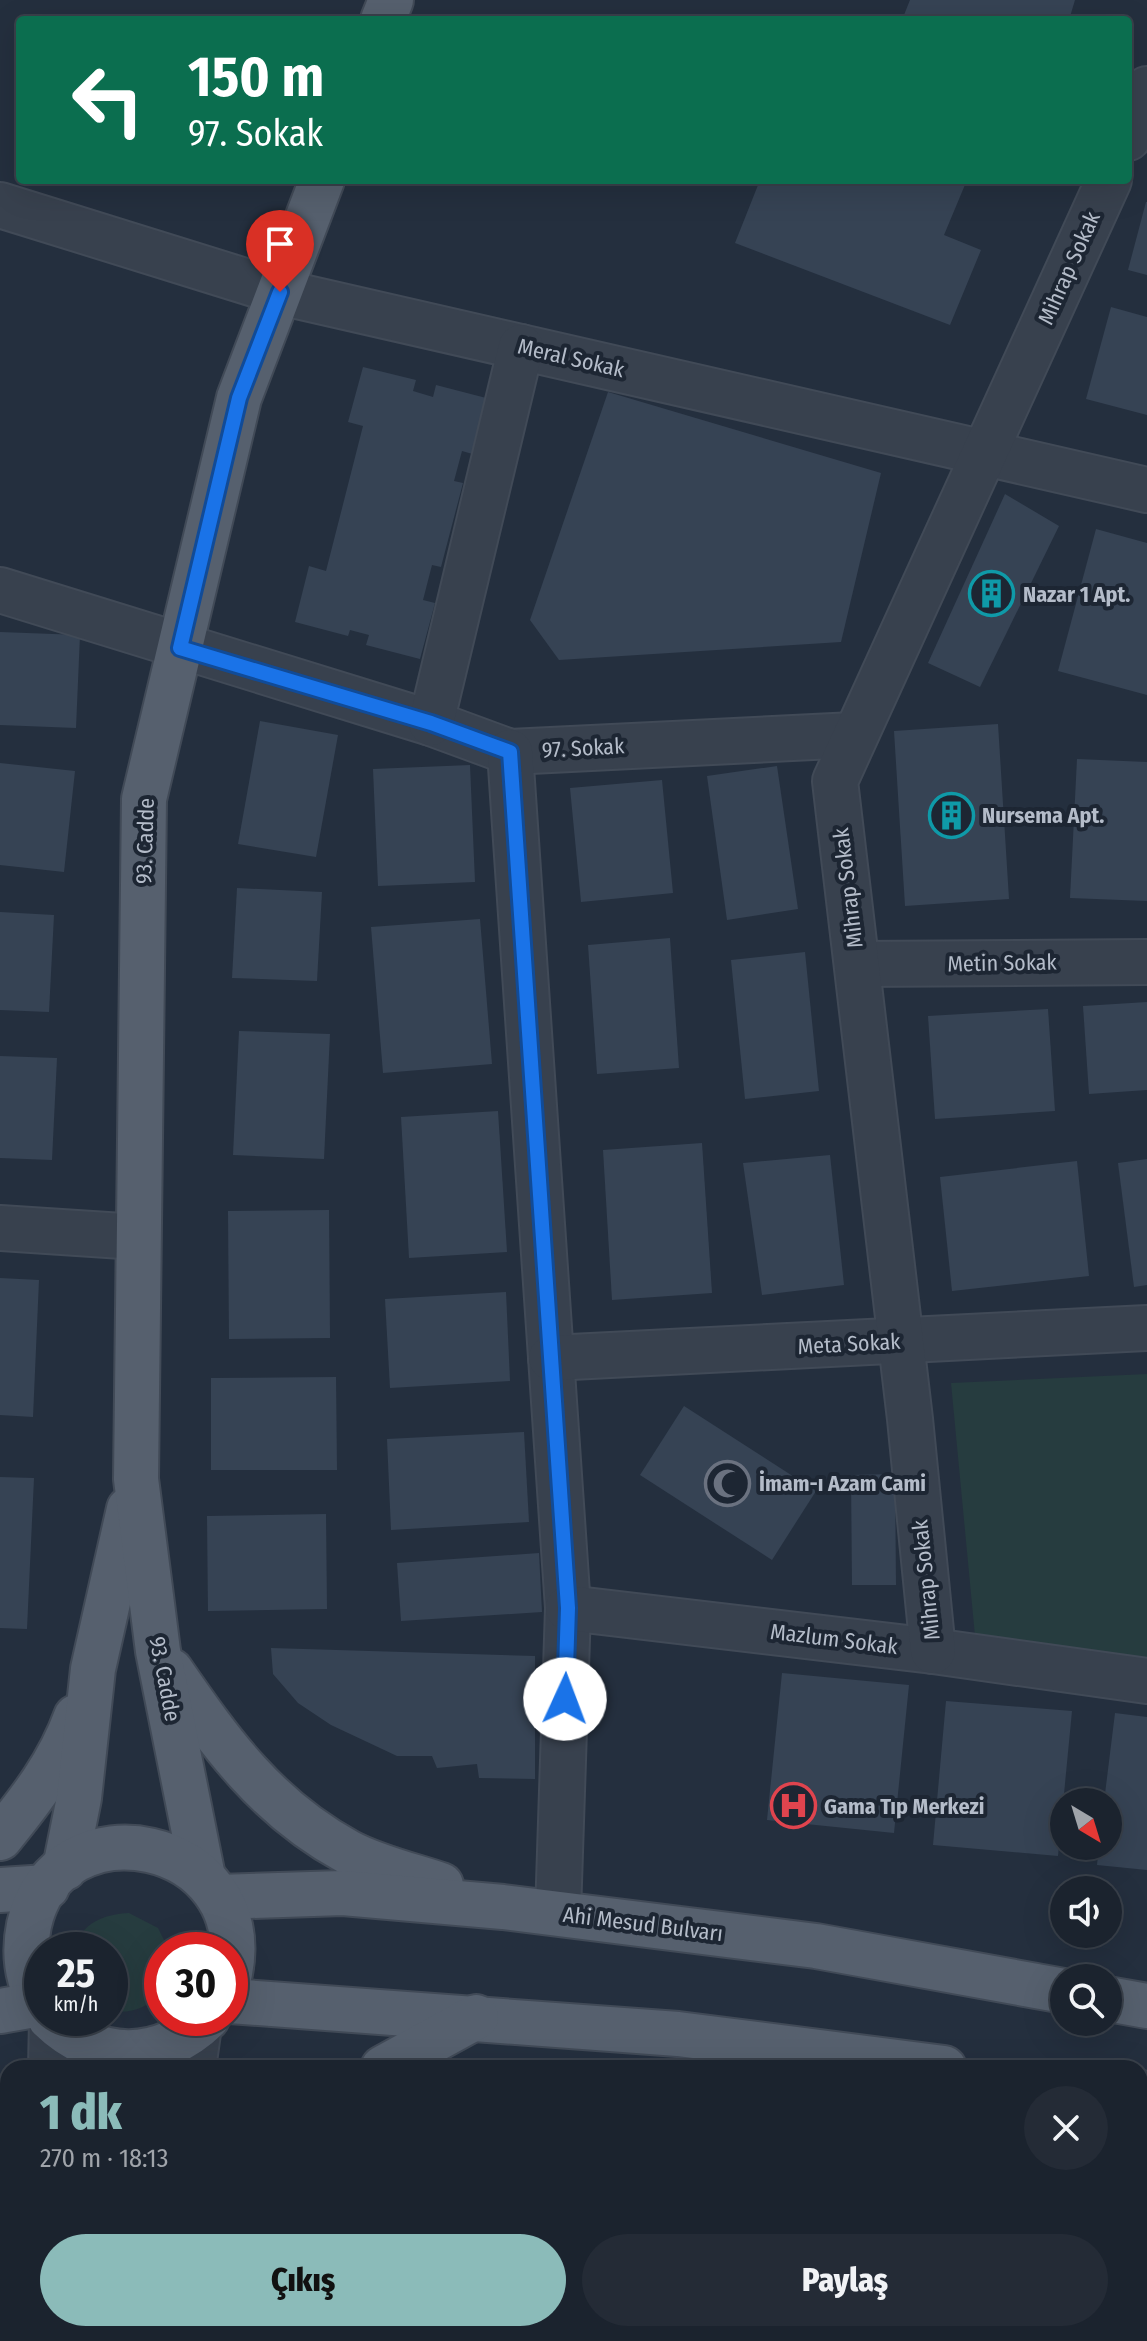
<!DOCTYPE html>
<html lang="tr">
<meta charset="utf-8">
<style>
:root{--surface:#1b232e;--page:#242b36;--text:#f1f3f6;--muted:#a0a4aa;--line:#39404a;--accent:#8bbbb9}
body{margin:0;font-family:"Fira Sans Condensed",sans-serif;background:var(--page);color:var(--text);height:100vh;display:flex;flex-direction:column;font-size:30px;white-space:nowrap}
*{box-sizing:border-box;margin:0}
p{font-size:26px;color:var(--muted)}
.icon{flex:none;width:44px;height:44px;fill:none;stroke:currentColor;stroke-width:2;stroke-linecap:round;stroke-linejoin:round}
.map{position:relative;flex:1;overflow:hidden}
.sheet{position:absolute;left:0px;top:2060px;width:1148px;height:282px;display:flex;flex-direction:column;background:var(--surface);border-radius:24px 24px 0 0;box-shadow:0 8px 32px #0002,0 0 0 2px var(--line)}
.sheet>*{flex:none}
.guide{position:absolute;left:16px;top:16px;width:1116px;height:168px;border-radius:8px;box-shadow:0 8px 32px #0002,0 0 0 2px var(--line);background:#0b6e4f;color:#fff;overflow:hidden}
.needle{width:52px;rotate:142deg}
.controls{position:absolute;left:1050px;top:1788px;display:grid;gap:16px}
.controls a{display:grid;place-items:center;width:72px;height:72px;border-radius:50%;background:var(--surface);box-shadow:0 8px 32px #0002,0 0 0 2px var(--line);font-size:40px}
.speed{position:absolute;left:24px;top:1932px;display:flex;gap:16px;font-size:40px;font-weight:700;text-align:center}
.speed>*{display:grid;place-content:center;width:104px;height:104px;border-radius:50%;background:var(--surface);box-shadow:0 8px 32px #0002,0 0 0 2px var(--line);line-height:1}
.speed small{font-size:20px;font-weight:400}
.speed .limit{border:12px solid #d22;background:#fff;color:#111}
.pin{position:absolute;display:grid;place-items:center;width:68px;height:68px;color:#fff;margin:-82px -34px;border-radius:50% 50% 50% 0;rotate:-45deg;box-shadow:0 0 8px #0007}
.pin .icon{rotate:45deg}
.me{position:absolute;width:88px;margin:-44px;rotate:2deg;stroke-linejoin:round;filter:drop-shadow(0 0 6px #0008)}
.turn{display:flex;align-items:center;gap:28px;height:168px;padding:0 40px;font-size:36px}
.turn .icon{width:104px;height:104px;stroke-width:2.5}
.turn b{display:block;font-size:56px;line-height:68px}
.round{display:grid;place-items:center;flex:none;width:84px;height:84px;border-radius:42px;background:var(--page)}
.overview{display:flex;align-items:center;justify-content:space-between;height:136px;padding:0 40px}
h1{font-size:48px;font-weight:800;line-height:60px;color:var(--accent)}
.button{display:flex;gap:16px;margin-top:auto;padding:16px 40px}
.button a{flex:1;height:92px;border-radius:48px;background:var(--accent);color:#111;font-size:32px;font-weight:800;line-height:92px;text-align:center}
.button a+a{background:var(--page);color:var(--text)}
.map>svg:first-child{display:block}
.green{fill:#263c3f}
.building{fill:#364354}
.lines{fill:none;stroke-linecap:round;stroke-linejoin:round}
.minor-casing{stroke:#414a57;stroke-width:48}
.major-casing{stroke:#414a57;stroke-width:48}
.minor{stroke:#38414e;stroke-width:44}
.major{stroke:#56606e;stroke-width:44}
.route-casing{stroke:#114b97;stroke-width:20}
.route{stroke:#1a73e8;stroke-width:14}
.labels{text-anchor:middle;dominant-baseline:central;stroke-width:8;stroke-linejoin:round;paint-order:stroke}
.street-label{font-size:22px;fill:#b4bcc9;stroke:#1d2633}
.poi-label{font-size:22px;font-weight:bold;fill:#b4bcc9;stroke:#1d2633;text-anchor:start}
</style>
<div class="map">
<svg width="1147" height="2341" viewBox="0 0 1147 2341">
<rect width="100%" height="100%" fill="#242f3e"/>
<g class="green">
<path d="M 1147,1374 L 1147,1662 L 975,1636 L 951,1383 Z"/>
<path d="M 129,1913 L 158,1928 L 169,1950 L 162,1950 L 162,1992 C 147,2008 132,2014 110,2011 L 110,1950 L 74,1950 C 80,1923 105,1914 129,1913 Z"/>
<path d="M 160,2334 L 279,2334 L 277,2341 L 158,2341 Z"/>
</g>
<g class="building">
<path d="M 910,0 L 1075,0 L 1069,20 L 902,20 Z"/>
<path d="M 760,180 L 967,180 L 944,235 L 981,250 L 950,325 L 735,243 Z"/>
<path d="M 1146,202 L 1147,202 L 1147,275 L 1128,270 Z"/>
<path d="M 1111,307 L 1147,317 L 1147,415 L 1086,399 Z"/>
<path d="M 363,367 L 416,380 L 413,391 L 433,397 L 436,385 L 490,399 L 476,455 L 462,451 L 454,481 L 463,483 L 441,567 L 432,565 L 423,600 L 435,603 L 420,659 L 366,645 L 369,635 L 350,630 L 348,636 L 295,622 L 309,566 L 326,571 L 363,426 L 348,422 Z"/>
<path d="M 608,392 L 881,473 L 841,642 L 559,660 L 530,620 Z"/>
<path d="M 1005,494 L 1059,526 L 980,687 L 928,663 Z"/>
<path d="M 1096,529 L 1147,543 L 1147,695 L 1058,671 Z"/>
<path d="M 0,632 L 80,635 L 76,728 L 0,725 Z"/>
<path d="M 260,721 L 338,735 L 316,857 L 238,844 Z"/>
<path d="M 998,724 L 1009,899 L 905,906 L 894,731 Z"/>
<path d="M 1077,759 L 1147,762 L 1147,901 L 1070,898 Z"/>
<path d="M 0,763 L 75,771 L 64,872 L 0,865 Z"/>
<path d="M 470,765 L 475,882 L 378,886 L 373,769 Z"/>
<path d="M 777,766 L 798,909 L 727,920 L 707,776 Z"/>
<path d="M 662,780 L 673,893 L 581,902 L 570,788 Z"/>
<path d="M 237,888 L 322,892 L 317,981 L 232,978 Z"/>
<path d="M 0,912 L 54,915 L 49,1012 L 0,1010 Z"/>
<path d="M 480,919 L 492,1064 L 383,1073 L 371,927 Z"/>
<path d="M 670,938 L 679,1068 L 597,1074 L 588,945 Z"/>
<path d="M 805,952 L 819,1091 L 745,1099 L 731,960 Z"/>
<path d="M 1147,1002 L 1147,1090 L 1089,1094 L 1083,1006 Z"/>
<path d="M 1048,1009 L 1055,1111 L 935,1119 L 928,1016 Z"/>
<path d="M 239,1031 L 330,1034 L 324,1159 L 233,1155 Z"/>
<path d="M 0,1056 L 57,1058 L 52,1160 L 0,1158 Z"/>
<path d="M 498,1111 L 507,1252 L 409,1258 L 401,1117 Z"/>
<path d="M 702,1143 L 712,1293 L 612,1300 L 603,1150 Z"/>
<path d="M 830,1155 L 844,1285 L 762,1295 L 743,1163 Z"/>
<path d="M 1147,1159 L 1147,1285 L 1134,1287 L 1118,1163 Z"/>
<path d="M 1077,1161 L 1089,1276 L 952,1291 L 940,1177 Z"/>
<path d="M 329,1210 L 330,1338 L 229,1339 L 228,1211 Z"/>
<path d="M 0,1278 L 39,1280 L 33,1417 L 0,1415 Z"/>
<path d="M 506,1292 L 510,1381 L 390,1388 L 385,1299 Z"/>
<path d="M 336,1377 L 337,1470 L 211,1470 L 211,1378 Z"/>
<path d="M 684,1406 L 816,1491 L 772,1560 L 640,1475 Z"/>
<path d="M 524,1432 L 529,1522 L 391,1530 L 387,1439 Z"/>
<path d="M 895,1474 L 896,1585 L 852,1585 L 851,1475 Z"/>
<path d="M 0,1477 L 34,1478 L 27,1629 L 0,1628 Z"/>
<path d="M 326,1514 L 327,1609 L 208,1611 L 207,1516 Z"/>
<path d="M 539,1553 L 542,1612 L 401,1621 L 397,1563 Z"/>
<path d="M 271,1648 L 535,1656 L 535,1779 L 479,1778 L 477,1764 L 437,1768 L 432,1756 L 397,1756 L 331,1725 L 298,1703 L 273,1674 Z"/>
<path d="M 782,1673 L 909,1685 L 894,1833 L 767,1820 Z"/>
<path d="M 946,1701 L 1072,1711 L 1058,1856 L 933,1845 Z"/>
<path d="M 1115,1713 L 1147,1717 L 1147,1870 L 1097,1865 L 1099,1846 L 1108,1846 L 1108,1802 L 1104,1802 Z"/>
<path d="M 1140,2206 L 1147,2207 L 1147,2341 L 1089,2336 L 1140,2334 Z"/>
<rect x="375" y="2334" width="130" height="7"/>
<path d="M 561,2334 L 626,2334 L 669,2339 L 560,2341 Z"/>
<path d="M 721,2334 L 745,2334 L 785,2341 L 720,2341 Z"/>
</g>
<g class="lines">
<defs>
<g id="minor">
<path d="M 1128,138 L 1147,89"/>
<path d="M 0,205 L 280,292 L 1147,490"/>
<path d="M 0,590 L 431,723 L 510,752 L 854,735"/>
<path d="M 431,723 L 521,347"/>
<path d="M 510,752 L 568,1608 L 558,1913"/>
<path d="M 857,964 L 1147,962"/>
<path d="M 0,1228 L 138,1237"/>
<path d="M 551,1358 L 1147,1328"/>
<path d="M 568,1608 L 933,1651 L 1147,1681"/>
<path d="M 933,1651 L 910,1419 L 835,781 L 1109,180"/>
<path d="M 51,2068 L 52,2020"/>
<path d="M 193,2068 L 199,2026"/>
<path d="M 63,2334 L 66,2341"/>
<path d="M 124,2341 L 127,2334"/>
<path d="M 312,2341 L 314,2334"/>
</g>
<g id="major">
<path d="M 383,20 L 391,0"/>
<path d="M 171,1671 C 222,1745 267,1808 348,1852 C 376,1867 411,1875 441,1885"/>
<path d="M 0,1838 C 31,1800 59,1764 76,1717"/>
<path d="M 65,1868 L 79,1798 L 93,1669 L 129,1509"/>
<path d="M 203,1877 L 158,1651 L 136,1479 L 144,799 L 239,398 L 322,180"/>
<path d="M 0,1890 L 47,1887"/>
<path d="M 219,1897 L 343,1893 L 503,1907 L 816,1946 L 1064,1991"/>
<path d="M 1108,1999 L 1147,2006"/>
<path d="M 230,2001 L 678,2034 L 944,2068"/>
<path d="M 42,2007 C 27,1981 23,1954 29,1925 C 57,1797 257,1838 230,1973"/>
<path d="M 0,2011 L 40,2004"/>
<path d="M 50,2018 C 97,2064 161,2063 207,2018"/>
<path d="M 383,2068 L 476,2017"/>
<path d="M 1140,2093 L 1147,2094"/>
<path d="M 0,2187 L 8,2199"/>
</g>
</defs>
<use href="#minor" class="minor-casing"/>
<use href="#major" class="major-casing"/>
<use href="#minor" class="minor"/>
<use href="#major" class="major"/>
</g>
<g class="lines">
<defs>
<path id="route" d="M 280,292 L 239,398 L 180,648 L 431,723 L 510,752 L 568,1608 L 565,1699"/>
</defs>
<use href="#route" class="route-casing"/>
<use href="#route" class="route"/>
</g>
<defs>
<symbol id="building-ring" viewBox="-11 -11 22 22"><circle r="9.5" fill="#1d2633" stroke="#0f9aa8" stroke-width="1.5"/><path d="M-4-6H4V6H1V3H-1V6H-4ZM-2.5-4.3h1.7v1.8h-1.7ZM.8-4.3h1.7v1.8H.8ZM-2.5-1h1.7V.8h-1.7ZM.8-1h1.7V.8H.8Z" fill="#0f9aa8"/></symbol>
<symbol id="mosque-ring" viewBox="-11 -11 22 22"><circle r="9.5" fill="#1d2633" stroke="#6b7280" stroke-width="1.5"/><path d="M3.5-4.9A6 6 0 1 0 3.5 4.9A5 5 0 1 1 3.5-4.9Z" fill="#6b7280"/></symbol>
<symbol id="hospital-ring" viewBox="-11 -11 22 22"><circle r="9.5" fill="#1d2633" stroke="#e0444e" stroke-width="1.5"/><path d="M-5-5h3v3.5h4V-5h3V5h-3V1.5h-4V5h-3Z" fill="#e0444e"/></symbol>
</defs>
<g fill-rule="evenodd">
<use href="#building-ring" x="966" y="568" width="51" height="51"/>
<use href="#building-ring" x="926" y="790" width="51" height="51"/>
<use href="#mosque-ring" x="702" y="1458" width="51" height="51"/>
<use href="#hospital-ring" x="768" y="1780" width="51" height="51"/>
</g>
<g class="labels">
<g class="street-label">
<text transform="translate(1069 268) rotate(-66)">Mihrap Sokak</text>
<text transform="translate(571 358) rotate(13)">Meral Sokak</text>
<text transform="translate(583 748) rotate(-3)">97. Sokak</text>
<text transform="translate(145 841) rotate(-88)">93. Cadde</text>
<text transform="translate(848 888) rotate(-97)">Mihrap Sokak</text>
<text transform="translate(1002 963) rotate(-1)">Metin Sokak</text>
<text transform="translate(849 1344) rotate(-3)">Meta Sokak</text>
<text transform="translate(926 1580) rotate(-96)">Mihrap Sokak</text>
<text transform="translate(834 1639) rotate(7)">Mazlum Sokak</text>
<text transform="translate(165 1679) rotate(79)">93. Cadde</text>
<text transform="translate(643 1924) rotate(7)">Ahi Mesud Bulvarı</text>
</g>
<g class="poi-label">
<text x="1023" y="594">Nazar 1 Apt.</text>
<text x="982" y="815">Nursema Apt.</text>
<text x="759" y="1483">İmam-ı Azam Cami</text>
<text x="824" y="1806">Gama Tıp Merkezi</text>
</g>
</g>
</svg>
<div class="controls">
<a><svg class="needle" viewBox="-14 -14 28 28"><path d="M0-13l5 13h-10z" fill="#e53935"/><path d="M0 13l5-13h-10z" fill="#a0a4aa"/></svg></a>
<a><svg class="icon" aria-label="sound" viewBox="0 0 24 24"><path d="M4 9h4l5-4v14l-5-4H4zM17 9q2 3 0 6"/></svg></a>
<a><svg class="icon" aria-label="search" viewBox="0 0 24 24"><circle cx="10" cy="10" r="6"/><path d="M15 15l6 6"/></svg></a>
</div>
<div class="speed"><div>25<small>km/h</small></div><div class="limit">30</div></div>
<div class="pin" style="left:280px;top:292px;background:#d93025"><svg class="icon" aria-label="arrive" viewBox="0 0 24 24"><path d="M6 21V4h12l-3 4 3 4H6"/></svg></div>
<svg class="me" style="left:565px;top:1699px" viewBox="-20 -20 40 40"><circle r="19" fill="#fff"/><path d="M0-13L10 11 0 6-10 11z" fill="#1a73e8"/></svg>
<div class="guide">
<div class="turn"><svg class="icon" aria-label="left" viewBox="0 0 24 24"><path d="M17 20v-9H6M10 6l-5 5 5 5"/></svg><div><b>150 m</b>97. Sokak</div></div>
</div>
<section class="sheet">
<div class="overview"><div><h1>1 dk</h1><p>270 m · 18:13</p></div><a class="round"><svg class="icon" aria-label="close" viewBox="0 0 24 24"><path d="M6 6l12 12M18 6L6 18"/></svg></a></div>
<div class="button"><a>Çıkış</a><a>Paylaş</a></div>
</section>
</div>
